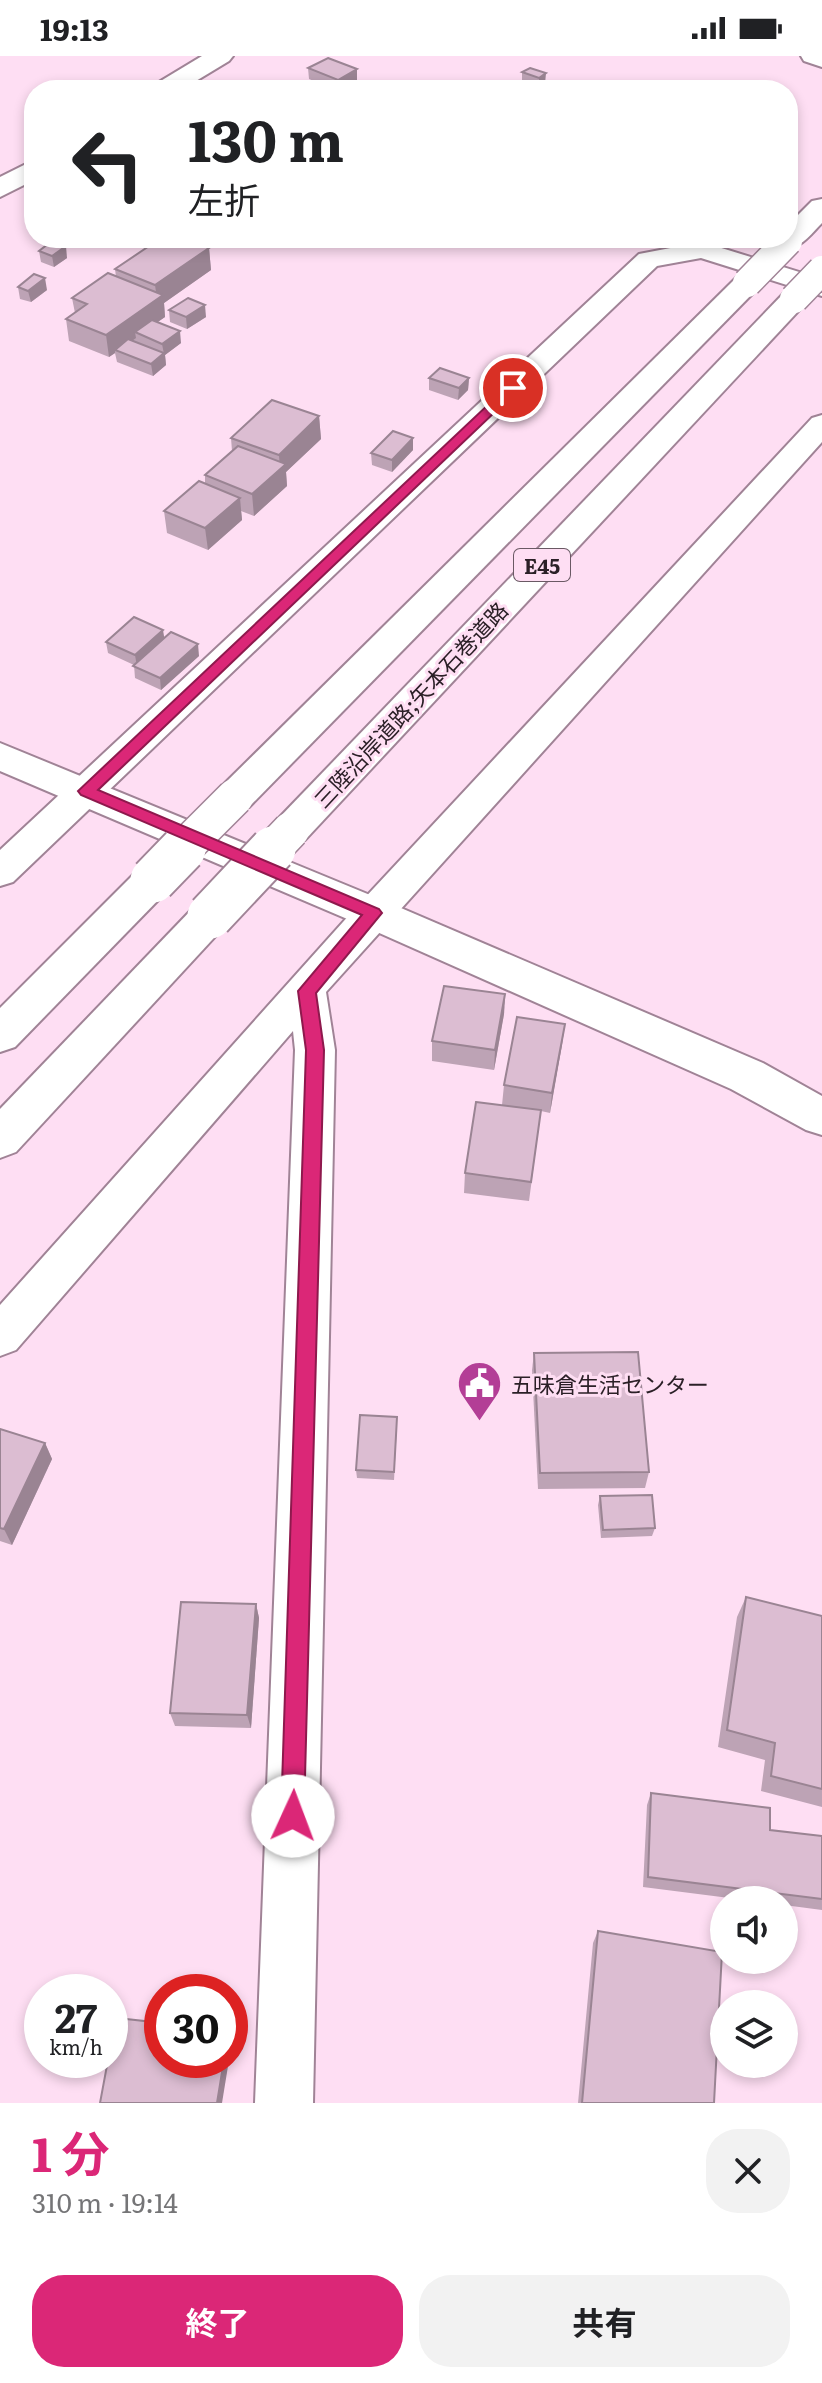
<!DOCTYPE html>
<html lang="ja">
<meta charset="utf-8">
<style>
:root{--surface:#fff;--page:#f2f2f2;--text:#202124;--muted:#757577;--accent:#db2777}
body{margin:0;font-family:Literata,"Noto Sans JP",serif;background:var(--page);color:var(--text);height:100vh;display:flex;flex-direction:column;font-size:30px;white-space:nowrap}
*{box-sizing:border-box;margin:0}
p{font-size:26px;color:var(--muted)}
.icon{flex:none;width:44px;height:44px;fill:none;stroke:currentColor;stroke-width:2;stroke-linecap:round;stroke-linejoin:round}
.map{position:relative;height:2047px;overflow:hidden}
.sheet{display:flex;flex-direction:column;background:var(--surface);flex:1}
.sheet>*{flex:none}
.top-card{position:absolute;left:24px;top:24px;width:774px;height:168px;border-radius:32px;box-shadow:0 4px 12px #0003;background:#fff;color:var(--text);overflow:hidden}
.tools{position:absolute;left:710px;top:1830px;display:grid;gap:16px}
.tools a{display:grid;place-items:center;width:88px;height:88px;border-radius:50%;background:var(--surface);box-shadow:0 4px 12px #0003;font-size:40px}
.speed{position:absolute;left:24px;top:1918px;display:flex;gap:16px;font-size:40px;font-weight:700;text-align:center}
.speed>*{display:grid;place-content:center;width:104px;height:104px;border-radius:50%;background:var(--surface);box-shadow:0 4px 12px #0003;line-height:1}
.speed small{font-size:20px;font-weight:400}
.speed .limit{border:12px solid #d22;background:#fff;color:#111}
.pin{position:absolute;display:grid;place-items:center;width:68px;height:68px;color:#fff;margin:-34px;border:4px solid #fff;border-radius:50%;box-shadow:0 2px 8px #0007}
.me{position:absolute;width:88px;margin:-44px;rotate:2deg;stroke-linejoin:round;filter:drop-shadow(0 0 6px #0008)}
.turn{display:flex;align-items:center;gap:28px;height:168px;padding:0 32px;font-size:36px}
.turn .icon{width:104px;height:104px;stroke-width:2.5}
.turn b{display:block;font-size:56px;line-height:68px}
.round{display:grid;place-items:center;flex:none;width:84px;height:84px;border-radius:32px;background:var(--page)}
.overview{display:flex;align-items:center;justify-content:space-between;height:136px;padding:0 32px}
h1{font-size:48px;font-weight:700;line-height:60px;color:var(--accent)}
.primary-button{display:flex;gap:16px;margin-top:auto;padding:16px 32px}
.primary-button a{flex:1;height:92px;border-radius:32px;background:var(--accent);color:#fff;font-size:32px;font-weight:700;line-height:92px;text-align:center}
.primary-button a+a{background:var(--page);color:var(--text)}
.status{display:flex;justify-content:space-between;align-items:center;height:56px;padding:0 40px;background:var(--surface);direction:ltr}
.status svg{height:22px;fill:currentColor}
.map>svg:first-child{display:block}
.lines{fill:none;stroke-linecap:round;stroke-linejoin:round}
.minor-casing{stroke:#a08396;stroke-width:4}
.tertiary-casing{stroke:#a08396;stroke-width:4}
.motorway-casing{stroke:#a08396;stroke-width:4}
.minor{fill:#fff;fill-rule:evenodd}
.tertiary{fill:#fff;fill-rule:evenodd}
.motorway{fill:#fff;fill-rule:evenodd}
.motorway-bridge-far2-casing{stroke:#a08396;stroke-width:31;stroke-linecap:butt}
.motorway-bridge-far1-casing{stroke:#a08396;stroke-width:39;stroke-linecap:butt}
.motorway-bridge-casing{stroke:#a08396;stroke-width:49;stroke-linecap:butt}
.motorway-bridge-far2{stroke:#fff;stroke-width:28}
.motorway-bridge-far1{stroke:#fff;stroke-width:36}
.motorway-bridge{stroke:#fff;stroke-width:45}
.wall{fill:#bda3b5}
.shaded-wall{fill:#9a8493}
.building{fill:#dcbdd2;stroke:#9a8493;stroke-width:2}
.route{fill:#db2777;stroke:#8e194d;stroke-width:2}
.labels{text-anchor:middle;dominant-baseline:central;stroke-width:6;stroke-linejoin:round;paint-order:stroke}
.shield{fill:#fedef3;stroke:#6a5964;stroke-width:2}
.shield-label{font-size:20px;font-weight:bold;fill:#2b2027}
.street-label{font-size:22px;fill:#2b2027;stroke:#fedef3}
.poi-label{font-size:22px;fill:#2b2027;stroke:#fedef3;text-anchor:start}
</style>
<div class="status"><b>19:13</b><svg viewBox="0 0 49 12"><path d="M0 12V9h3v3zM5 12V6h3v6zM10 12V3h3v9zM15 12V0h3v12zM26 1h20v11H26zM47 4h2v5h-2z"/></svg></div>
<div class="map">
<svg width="822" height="2047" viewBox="0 0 822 2047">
<rect width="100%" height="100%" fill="#fedef3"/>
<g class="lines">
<defs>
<g id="minor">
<path d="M 801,0 L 822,0 L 822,11 L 804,5 Z"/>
<path d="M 702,186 L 822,223 L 822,240 L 701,202 L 657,210 L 13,826 L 0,830 L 0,794 L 639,198 Z"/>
<path d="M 822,359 L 822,386 L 326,936 L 335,994 L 313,2047 L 255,2047 L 295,994 L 293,975 L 16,1294 L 0,1300 L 0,1249 L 360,847 L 812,362 Z"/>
</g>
<g id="tertiary">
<path d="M 202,0 L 233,0 L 229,5 L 181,34 L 150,34 L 154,29 Z"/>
<path d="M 34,104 L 34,124 L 0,141 L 0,121 Z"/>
<path d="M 0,687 L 387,846 L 763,1007 L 822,1040 L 822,1079 L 806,1074 L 731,1033 L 359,868 L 0,715 Z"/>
</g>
<g id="motorway">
<path d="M 822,143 L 822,167 C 808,181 799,196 778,191 L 774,185 L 776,182 L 788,182 L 788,169 L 812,145 Z"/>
<path d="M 747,218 L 757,221 L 762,227 L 757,233 L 249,751 L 235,755 L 221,751 L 216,741 L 221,731 L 737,221 Z"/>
<path d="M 794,234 L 804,237 L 809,243 L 804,249 L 305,784 L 291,788 L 277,784 L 271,774 L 277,764 L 784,237 Z"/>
<path d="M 153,809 L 167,813 L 173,824 L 167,835 L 15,991 L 0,996 L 0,952 L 139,813 Z"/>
<path d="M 210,845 L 224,849 L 231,860 L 224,871 L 16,1096 L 0,1102 L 0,1053 L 196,849 Z"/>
</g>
</defs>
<use href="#minor" class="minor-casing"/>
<use href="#tertiary" class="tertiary-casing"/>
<use href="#motorway" class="motorway-casing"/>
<use href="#minor" class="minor"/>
<use href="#tertiary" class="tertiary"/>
<use href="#motorway" class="motorway"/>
<defs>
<g id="motorway-bridge-far2">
<path d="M 747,227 L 788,185"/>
<path d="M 794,243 L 822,214"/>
</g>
<g id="motorway-bridge-far1">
<path d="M 181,795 L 235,741"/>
<path d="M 271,795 L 291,774"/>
</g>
<g id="motorway-bridge">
<path d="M 153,824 L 183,793"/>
<path d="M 210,860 L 273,793"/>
</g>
</defs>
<use href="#motorway-bridge-far2" class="motorway-bridge-far2-casing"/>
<use href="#motorway-bridge-far1" class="motorway-bridge-far1-casing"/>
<use href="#motorway-bridge" class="motorway-bridge-casing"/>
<use href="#motorway-bridge-far2" class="motorway-bridge-far2"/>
<use href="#motorway-bridge-far1" class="motorway-bridge-far1"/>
<use href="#motorway-bridge" class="motorway-bridge"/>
</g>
<g class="wall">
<path d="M 308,12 L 357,24 L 340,34 L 335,34 L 309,23 Z"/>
<path d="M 530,12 L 545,28 L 539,33 L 522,28 L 522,16 Z"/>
<path d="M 209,192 L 211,214 L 164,247 L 165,261 L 157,266 L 181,287 L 165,299 L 166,309 L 153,320 L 117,306 L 115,297 L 109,301 L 69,285 L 66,263 L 75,257 L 72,242 L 116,221 L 115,213 Z"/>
<path d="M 39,195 L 67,202 L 54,211 L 41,206 Z"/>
<path d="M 18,231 L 47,234 L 31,246 L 20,243 Z"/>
<path d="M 169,254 L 206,261 L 187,273 L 170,266 Z"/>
<path d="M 429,322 L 469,322 L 468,334 L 458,344 L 429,334 Z"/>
<path d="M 319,360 L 321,383 L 286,416 L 287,430 L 254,460 L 241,455 L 242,464 L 208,494 L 167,477 L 164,455 L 205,427 L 205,419 L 232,395 L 231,382 Z"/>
<path d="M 413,382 L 413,394 L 392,416 L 372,409 L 371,397 Z"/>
<path d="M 164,582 L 199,600 L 161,634 L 135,622 L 134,609 L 108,597 L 106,586 Z"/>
<path d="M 505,938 L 504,958 L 494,1014 L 432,1005 L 432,985 Z"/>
<path d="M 565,968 L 550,1057 L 541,1055 L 529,1145 L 464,1137 L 465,1117 L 502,1049 L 504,1029 Z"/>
<path d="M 534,1297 L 649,1416 L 645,1432 L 538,1433 L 532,1314 Z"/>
<path d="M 397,1370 L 394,1424 L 357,1422 L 356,1414 Z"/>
<path d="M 0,1373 L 45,1387 L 52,1403 L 12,1489 L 0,1485 Z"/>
<path d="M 600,1440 L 655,1472 L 652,1480 L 601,1482 L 598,1449 Z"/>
<path d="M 746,1541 L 822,1560 L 822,1751 L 761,1735 L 765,1704 L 718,1691 L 737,1561 Z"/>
<path d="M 256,1548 L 259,1562 L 251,1672 L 175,1670 L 170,1657 Z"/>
<path d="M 651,1737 L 770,1774 L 822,1780 L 822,1854 L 784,1849 L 784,1844 L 745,1844 L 643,1831 L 647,1749 Z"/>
<path d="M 598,1875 L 714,2047 L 578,2047 L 593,1887 Z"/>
</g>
<g class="shaded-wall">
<path d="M 357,13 L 357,24 L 338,34 L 338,24 Z"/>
<path d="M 546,17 L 545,28 L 539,33 L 539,22 Z"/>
<path d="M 66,190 L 67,202 L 54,211 L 52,200 Z"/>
<path d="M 209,192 L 211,214 L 164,247 L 165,261 L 141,278 L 135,276 L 136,282 L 118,295 L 115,294 L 115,297 L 109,301 L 106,279 L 157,243 L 155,229 Z"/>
<path d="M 45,222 L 47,234 L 31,246 L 28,235 Z"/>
<path d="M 205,249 L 206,261 L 187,273 L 186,261 Z"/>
<path d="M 180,275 L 181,287 L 165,299 L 166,309 L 153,320 L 151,308 L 164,298 L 162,288 Z"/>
<path d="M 469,322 L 468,334 L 458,344 L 459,332 Z"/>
<path d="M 319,360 L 321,383 L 286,416 L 287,430 L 254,460 L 252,438 L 280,413 L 279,399 Z"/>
<path d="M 413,382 L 413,394 L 392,416 L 392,404 Z"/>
<path d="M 240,442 L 242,464 L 208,494 L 205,472 Z"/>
<path d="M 163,574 L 165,586 L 137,611 L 135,599 Z"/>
<path d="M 198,588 L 199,600 L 161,634 L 160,622 Z"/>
<path d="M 505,938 L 504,958 L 494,1014 L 495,994 Z"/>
<path d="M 565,968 L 562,989 L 550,1057 L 552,1037 Z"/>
<path d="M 45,1387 L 52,1403 L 12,1489 L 4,1473 Z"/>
<path d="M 256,1548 L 259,1562 L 251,1672 L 247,1659 Z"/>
<path d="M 224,2004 L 229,2004 L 222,2047 L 217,2047 Z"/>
</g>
<g class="building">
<path d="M 328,2 L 357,13 L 338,24 L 308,12 Z"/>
<path d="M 530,12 L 546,17 L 539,22 L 522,16 Z"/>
<path d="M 161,182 L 182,182 L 209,192 L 155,229 L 115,213 Z"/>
<path d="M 52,185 L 66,190 L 52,200 L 39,195 Z"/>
<path d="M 108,217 L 163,239 L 106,279 L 66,263 L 87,248 L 72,242 Z"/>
<path d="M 34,218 L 45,222 L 28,235 L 18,231 Z"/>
<path d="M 188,242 L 205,249 L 186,261 L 169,254 Z"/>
<path d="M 152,264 L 180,275 L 162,288 L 135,276 Z"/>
<path d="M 128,283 L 164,297 L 151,308 L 115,294 Z"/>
<path d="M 440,312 L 469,322 L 459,332 L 429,322 Z"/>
<path d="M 272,344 L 319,360 L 279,399 L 231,382 Z"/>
<path d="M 393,375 L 413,382 L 392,404 L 371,397 Z"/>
<path d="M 238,390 L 286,408 L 252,438 L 205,419 Z"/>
<path d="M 199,425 L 240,442 L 205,472 L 164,455 Z"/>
<path d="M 134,561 L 163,574 L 135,599 L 106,586 Z"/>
<path d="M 171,576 L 198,588 L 160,622 L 133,610 Z"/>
<path d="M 444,930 L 505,938 L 495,994 L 432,985 Z"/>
<path d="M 517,961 L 565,968 L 552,1037 L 504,1029 Z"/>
<path d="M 476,1046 L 541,1054 L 531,1126 L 465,1117 Z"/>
<path d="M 638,1296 L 649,1416 L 540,1417 L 534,1297 Z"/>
<path d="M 360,1359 L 397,1361 L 394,1416 L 356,1414 Z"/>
<path d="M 0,1373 L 45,1387 L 4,1473 L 0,1472 Z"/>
<path d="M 652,1439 L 655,1472 L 603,1474 L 600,1440 Z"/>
<path d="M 746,1541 L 822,1560 L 822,1733 L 771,1720 L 775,1687 L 727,1674 Z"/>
<path d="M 181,1546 L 256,1548 L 247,1659 L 170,1657 Z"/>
<path d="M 651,1737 L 770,1752 L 770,1774 L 822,1780 L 822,1843 L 648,1821 Z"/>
<path d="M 598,1875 L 722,1896 L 714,2047 L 582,2047 Z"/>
<path d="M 117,1962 L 162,1967 L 162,2004 L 224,2004 L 217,2047 L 100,2047 L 108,2004 L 110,2004 L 110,1996 Z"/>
</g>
<path class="route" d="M 509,329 L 520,332 L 98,734 L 379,853 L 382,857 L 316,937 L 324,994 L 304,1760 L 301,1768 L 293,1772 L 284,1768 L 281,1760 L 306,994 L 298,935 L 362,859 L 81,739 L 78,735 Z"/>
<defs>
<symbol id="civic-pin" viewBox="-11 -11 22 30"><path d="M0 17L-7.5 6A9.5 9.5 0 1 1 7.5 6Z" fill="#b33e96" stroke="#fedef3"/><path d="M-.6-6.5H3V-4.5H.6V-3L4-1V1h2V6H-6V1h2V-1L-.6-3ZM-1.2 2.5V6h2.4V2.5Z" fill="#fff"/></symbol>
</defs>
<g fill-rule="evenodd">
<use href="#civic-pin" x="454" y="1302" width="51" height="69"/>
</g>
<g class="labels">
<rect class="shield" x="514" y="493" width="56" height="32" rx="6"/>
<g class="shield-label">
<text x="542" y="509">E45</text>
</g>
<g class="street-label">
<text transform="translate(410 648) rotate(-47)">三陸沿岸道路;矢本石巻道路</text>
</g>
<g class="poi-label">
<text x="511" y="1327">五味倉生活センター</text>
</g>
</g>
</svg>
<div class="tools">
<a><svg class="icon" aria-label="sound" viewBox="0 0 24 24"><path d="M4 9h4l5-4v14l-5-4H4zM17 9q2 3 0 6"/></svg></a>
<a><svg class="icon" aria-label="layers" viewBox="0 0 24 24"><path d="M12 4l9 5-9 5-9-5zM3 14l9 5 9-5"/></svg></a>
</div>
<div class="speed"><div>27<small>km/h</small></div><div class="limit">30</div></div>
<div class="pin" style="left:513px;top:332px;background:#d93025"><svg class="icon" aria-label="arrive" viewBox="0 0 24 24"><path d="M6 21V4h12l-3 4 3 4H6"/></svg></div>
<svg class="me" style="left:293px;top:1760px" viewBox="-20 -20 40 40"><circle r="19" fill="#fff"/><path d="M0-13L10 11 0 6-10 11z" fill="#db2777"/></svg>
<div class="top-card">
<div class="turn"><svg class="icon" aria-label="left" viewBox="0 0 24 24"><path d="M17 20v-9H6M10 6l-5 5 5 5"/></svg><div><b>130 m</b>左折</div></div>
</div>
</div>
<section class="sheet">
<div class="overview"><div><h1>1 分</h1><p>310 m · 19:14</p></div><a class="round"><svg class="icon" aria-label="close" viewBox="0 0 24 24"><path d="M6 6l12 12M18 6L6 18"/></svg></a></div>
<div class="primary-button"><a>終了</a><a>共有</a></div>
</section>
